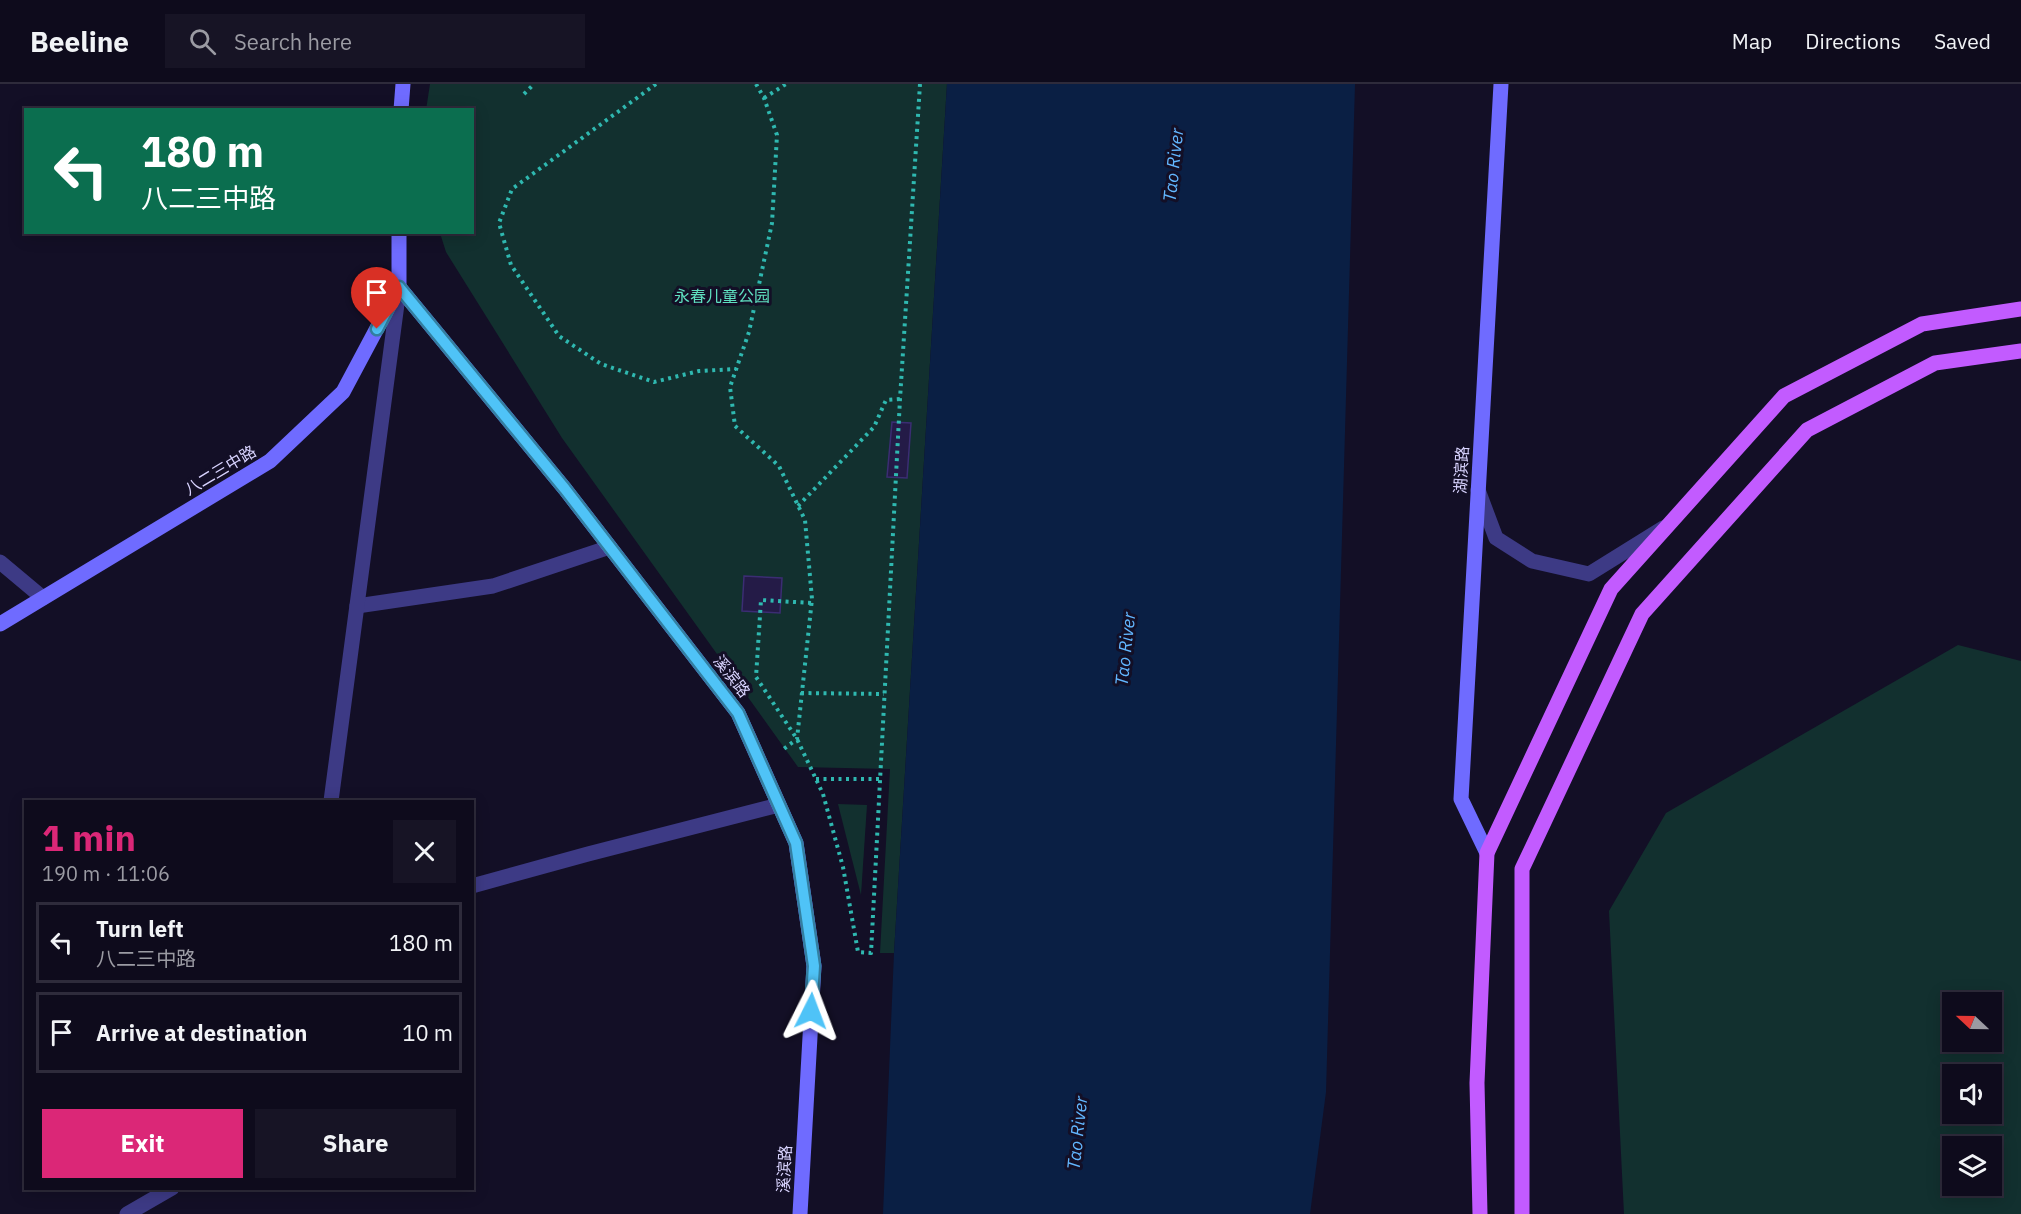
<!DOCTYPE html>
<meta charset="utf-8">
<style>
:root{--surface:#0e0b1c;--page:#171425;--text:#f1f3f6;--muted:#9b9ba3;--line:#2e2b3b;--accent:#db2777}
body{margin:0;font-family:"IBM Plex Sans","Noto Sans SC",sans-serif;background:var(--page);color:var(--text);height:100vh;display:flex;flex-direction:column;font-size:22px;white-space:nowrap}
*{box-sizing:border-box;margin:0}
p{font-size:20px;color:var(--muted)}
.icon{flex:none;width:33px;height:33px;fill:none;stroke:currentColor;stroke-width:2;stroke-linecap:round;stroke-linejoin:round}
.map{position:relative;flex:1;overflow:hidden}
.details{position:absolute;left:24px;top:716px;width:450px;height:390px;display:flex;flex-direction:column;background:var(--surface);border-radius:0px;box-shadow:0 3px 15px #0003,0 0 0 2px var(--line)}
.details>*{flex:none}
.top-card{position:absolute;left:24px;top:24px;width:450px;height:126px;border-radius:0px;box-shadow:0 3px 15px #0003,0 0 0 2px var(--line);background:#0b6e4f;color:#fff;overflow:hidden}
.needle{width:39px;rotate:292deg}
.tools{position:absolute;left:1942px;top:908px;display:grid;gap:12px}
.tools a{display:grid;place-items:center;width:60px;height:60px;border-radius:0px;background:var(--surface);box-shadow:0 3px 15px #0003,0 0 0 2px var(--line);font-size:30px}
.pin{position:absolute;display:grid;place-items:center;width:51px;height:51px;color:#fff;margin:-62px -26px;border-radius:50% 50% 50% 0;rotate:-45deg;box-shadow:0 0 6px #0007}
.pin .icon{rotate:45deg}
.me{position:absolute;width:66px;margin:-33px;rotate:3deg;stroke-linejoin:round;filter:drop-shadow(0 0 4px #0008)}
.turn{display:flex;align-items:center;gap:21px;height:126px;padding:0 18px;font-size:27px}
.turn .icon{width:78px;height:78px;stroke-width:2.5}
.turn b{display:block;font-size:42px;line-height:51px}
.round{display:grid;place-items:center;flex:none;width:63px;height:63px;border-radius:0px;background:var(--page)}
.head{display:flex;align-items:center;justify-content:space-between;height:102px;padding:0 18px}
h1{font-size:36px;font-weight:700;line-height:45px;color:var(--accent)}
.primary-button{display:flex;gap:12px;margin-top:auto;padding:12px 18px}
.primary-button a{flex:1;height:69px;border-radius:0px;background:var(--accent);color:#fff;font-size:24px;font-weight:700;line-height:69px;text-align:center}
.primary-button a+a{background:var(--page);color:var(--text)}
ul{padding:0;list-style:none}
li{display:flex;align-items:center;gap:18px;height:81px;margin:0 12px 9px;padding:0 6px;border:3px solid var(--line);border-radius:0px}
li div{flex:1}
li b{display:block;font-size:22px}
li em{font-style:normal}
header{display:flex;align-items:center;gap:36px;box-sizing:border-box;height:84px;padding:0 30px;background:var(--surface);border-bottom:2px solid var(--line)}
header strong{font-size:28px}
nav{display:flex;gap:33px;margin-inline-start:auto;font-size:21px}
.search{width:420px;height:54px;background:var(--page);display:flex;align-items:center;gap:15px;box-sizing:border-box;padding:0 21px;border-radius:0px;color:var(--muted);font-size:22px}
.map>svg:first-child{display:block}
.green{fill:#12302f;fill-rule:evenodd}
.water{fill:#0a1f44}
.building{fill:#241b47;stroke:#3b2d73;stroke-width:1.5}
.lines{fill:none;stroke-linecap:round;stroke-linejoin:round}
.path{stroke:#2fb8b0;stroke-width:4;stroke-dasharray:3 4.5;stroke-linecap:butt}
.lane{stroke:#3d3a85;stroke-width:15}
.street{stroke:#3d3a85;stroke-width:15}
.secondary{stroke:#6f6bff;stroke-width:15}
.primary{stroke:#c25bff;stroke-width:15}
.route-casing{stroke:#337fa1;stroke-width:15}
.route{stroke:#4fc3f7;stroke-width:10}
.labels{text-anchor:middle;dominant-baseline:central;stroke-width:6;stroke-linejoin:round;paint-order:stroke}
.park-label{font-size:16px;fill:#5fe0c0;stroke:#130f26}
.street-label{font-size:16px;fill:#d9d4ff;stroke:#130f26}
.water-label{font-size:18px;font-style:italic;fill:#62b6ff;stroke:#130f26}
</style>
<header>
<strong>Beeline</strong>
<div class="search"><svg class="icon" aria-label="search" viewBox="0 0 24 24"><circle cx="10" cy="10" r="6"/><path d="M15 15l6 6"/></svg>Search here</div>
<nav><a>Map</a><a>Directions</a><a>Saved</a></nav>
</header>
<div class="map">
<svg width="2021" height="1130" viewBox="0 0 2021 1130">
<rect width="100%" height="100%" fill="#130f26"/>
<g class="green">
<path d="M 430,0 L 947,0 L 894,869 L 880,869 L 890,685 L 798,683 L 562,354 L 446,168 L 440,149 L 472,148 L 472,26 L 426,26 Z"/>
<path d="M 1958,561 L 2021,577 L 2021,1130 L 1624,1130 L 1609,827 L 1666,729 ZM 1953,918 L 1992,918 L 1992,957 L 1953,957 ZM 1953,990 L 1992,990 L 1992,1029 L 1953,1029 ZM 1953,1062 L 1992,1062 L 1992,1101 L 1953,1101 Z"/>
<path d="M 838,720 L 867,721 L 861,811 Z"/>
</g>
<path class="water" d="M 947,0 L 1355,0 L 1326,1008 L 1310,1130 L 883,1130 L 894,869 Z"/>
<g class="building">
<path d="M 892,338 L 911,339 L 907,394 L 887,393 Z"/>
<path d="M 744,492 L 782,494 L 780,529 L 742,527 Z"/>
</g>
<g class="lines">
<g class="path">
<path d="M 656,0 L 512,105 L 499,139 L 511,181 L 559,252 L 601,280 L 654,298 L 699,287 L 736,285"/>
<path d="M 756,0 L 764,14 L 777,51 L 772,139 L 749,248 L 730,303 L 735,342 L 779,382 L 805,436 L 812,515 L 797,655 L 781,667"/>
<path d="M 524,10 L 534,0"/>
<path d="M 764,14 L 786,0"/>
<path d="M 798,422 L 874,343 L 886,316 L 900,315"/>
<path d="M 811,519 L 761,516 L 756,593 L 797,655 L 823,710 L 843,783 L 858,868 L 871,869 L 900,315 L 920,0"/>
<path d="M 801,609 L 884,610"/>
<path d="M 816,695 L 880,695"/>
</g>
<g class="lane">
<path d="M 1478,406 L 1496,454 L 1532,477 L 1589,490 L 1663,444"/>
<path d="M 0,478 L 43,514"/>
<path d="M 357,522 L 493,502 L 610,463"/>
<path d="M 472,802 L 588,770 L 779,721"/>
</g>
<g class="street">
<path d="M 331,717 L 399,205"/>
<path d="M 127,1130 L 172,1104"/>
</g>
<g class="secondary">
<path d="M 401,26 L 403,0"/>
<path d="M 399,203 L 565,405 L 738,629 L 796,759 L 814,882 L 800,1130"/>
<path d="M 0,540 L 270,377 L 343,308 L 399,203 L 399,148"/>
<path d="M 1487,769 L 1461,715 L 1501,0"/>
</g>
<g class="primary">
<path d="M 1480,1130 L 1477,999 L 1487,769 L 1611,505 L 1784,312 L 1922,240 L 2021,225"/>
<path d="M 1522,1130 L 1522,785 L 1642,530 L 1807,346 L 1935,279 L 2021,267"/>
</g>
</g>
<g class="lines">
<defs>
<path id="route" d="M 377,245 L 399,203 L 565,405 L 738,629 L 796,759 L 814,882 L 811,927"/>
</defs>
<use href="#route" class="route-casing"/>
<use href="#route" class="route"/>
</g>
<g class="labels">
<g class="park-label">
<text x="722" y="212">永春儿童公园</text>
</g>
<g class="street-label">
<text transform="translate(220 386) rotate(-31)">八二三中路</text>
<text transform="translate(1461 386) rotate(-87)">湖滨路</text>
<text transform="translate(732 592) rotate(52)">溪滨路</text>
<text transform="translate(784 1085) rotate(-87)">溪滨路</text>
</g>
<g class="water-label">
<text transform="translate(1173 81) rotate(-84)">Tao River</text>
<text transform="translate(1125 565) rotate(-84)">Tao River</text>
<text transform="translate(1077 1049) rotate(-84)">Tao River</text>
</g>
</g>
</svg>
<div class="tools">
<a><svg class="needle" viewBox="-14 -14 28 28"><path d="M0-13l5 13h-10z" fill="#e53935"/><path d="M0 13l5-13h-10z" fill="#9b9ba3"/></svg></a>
<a><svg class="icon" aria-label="sound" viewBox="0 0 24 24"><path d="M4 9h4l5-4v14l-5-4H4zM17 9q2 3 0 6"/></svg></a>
<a><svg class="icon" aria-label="layers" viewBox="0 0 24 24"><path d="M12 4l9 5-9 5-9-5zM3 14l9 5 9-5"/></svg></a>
</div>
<div class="pin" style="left:377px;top:245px;background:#d93025"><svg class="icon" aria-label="arrive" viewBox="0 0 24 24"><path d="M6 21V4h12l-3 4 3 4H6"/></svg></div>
<svg class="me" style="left:811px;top:927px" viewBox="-20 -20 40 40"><path d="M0-17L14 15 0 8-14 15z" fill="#4fc3f7" stroke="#fff" stroke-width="4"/></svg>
<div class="top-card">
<div class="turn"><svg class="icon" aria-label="left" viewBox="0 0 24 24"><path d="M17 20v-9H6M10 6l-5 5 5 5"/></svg><div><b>180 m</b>八二三中路</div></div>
</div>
<section class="details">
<div class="head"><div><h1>1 min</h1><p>190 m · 11:06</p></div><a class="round"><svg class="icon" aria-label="close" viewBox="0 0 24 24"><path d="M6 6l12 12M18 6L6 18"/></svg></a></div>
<ul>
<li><svg class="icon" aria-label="left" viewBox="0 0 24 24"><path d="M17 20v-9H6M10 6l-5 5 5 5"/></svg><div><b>Turn left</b><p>八二三中路</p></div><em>180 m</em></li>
<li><svg class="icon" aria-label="arrive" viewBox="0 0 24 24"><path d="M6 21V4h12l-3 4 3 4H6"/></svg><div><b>Arrive at destination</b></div><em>10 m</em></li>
</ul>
<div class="primary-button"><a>Exit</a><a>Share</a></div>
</section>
</div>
